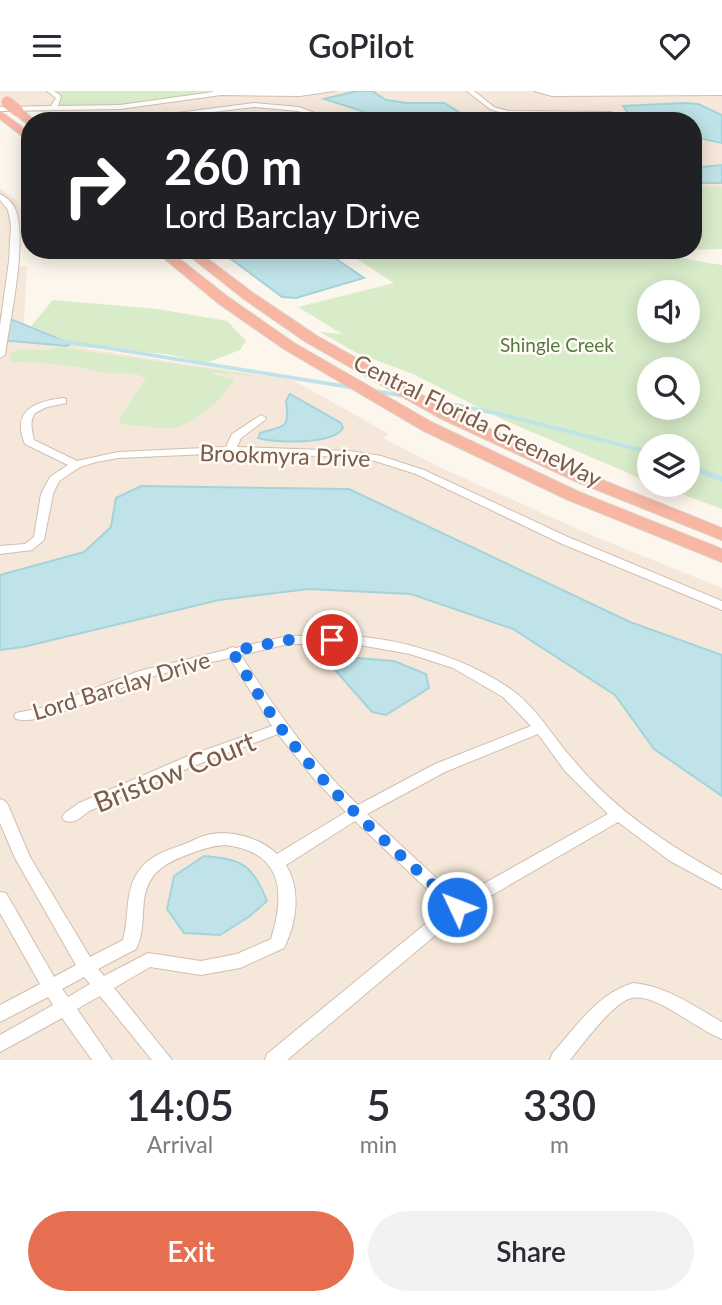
<!DOCTYPE html>
<style>
:root{--surface:#fff;--page:#f2f2f3;--text:#2b2b33;--muted:#7c7c81;--accent:#e76f51}
body{margin:0;font-family:Lato,sans-serif;background:var(--page);color:var(--text);height:100vh;display:flex;flex-direction:column;font-size:26px;white-space:nowrap}
*{box-sizing:border-box;margin:0}
p{font-size:23px;color:var(--muted)}
.icon{flex:none;width:38px;height:38px;fill:none;stroke:currentColor;stroke-width:2;stroke-linecap:round;stroke-linejoin:round}
.map{position:relative;height:969px;overflow:hidden}
.sheet{display:flex;flex-direction:column;background:var(--surface);flex:1}
.sheet>*{flex:none}
.top-card{position:absolute;left:21px;top:21px;width:681px;height:147px;border-radius:28px;box-shadow:0 4px 18px #0003;background:#202124;color:#fff;overflow:hidden}
.controls{position:absolute;left:637px;top:189px;display:grid;gap:14px}
.controls a{display:grid;place-items:center;width:63px;height:63px;border-radius:50%;background:var(--surface);box-shadow:0 4px 18px #0003;font-size:35px}
.pin{position:absolute;display:grid;place-items:center;width:60px;height:60px;color:#fff;margin:-30px;border:4px solid #fff;border-radius:50%;box-shadow:0 2px 7px #0007}
.me{position:absolute;width:77px;margin:-38px;rotate:313deg;stroke-linejoin:round;filter:drop-shadow(0 0 5px #0008)}
.turn{display:flex;align-items:center;gap:24px;height:147px;padding:0 28px;font-size:32px}
.turn .icon{width:91px;height:91px;stroke-width:2.5}
.turn b{display:block;font-size:49px;line-height:60px}
.eta{display:flex;justify-content:space-evenly;align-items:center;height:119px;text-align:center}
.eta b{font-size:42px;font-weight:600;line-height:49px}
.button{display:flex;gap:14px;margin-top:auto;padding:14px 28px}
.button a{flex:1;height:80px;border-radius:42px;background:var(--accent);color:#fff;font-size:28px;font-weight:600;line-height:80px;text-align:center}
.button a+a{background:var(--page);color:var(--text)}
header{display:flex;justify-content:space-between;align-items:center;height:91px;padding:0 28px;background:var(--surface);font-size:32px;font-weight:600}
.map>svg:first-child{display:block}
.residential{fill:#f5e8da}
.green{fill:#d8ecc9;fill-rule:evenodd}
.water{fill:#bfe3e8;stroke:#a5d3da;stroke-width:2}
.lines{fill:none;stroke-linecap:round;stroke-linejoin:round}
.canal{fill:#bfe3e8;fill-rule:evenodd}
.minor-casing{stroke:#d1beb0;stroke-width:2}
.highway-casing{stroke:#dad1cd;stroke-width:2}
.minor{fill:#fff;fill-rule:evenodd}
.highway{fill:#f7b7a3;fill-rule:evenodd}
.highway-bridge-casing{stroke:#dad1cd;stroke-width:12;stroke-linecap:butt}
.highway-bridge{stroke:#f7b7a3;stroke-width:11}
.route{stroke:#1a73e8;stroke-width:12;stroke-dasharray:0 21.6}
.labels{text-anchor:middle;dominant-baseline:central;stroke-width:5;stroke-linejoin:round;paint-order:stroke}
.far-park-label{font-size:19px;fill:#537a41;stroke:#fffaf3}
.street-label{font-size:23px;fill:#7a5c4d;stroke:#fffaf3}
.near-street-label{font-size:28px;fill:#7a5c4d;stroke:#fffaf3}
</style>
<header><svg class="icon" aria-label="menu" viewBox="0 0 24 24"><path d="M4 6h16M4 12h16M4 18h16"/></svg>GoPilot<svg class="icon" aria-label="heart" viewBox="0 0 24 24"><path d="M12 20l-8-8c-3-5 5-10 8-4 3-6 11-1 8 4z"/></svg></header>
<div class="map">
<svg width="722" height="969" viewBox="0 0 722 969">
<rect width="100%" height="100%" fill="#fdf6ec"/>
<g class="residential">
<path d="M 0,0 L 722,0 L 722,96 L 693,96 L 693,30 L 244,30 L 248,25 L 240,23 L 225,23 L 222,30 L 63,30 L 51,21 L 0,20 Z"/>
<path d="M 0,97 L 17,110 L 21,120 L 17,175 L 27,175 L 23,248 L 293,289 L 389,343 L 383,347 L 437,375 L 598,447 L 722,497 L 722,969 L 0,969 Z"/>
</g>
<g class="green">
<path d="M 50,0 L 210,0 L 137,13 L 54,16 L 59,6 Z"/>
<path d="M 693,96 L 722,96 L 722,158 L 693,159 Z"/>
<path d="M 343,159 L 635,159 C 664,162 692,170 722,174 L 722,418 L 657,394 L 688,394 L 688,355 L 649,355 L 649,391 L 504,329 L 413,283 L 357,262 L 320,241 L 342,243 L 298,216 L 394,192 ZM 649,201 L 688,201 L 688,240 L 649,240 ZM 688,278 L 688,317 L 649,317 L 649,278 Z"/>
<path d="M 53,209 L 157,218 L 227,230 L 246,250 L 240,259 L 206,272 L 166,263 L 67,255 L 68,250 L 31,235 Z"/>
<path d="M 57,256 L 252,284 L 252,285 L 212,281 L 211,283 L 235,289 C 220,308 199,330 175,337 C 167,339 130,333 119,333 L 121,324 L 146,288 C 131,278 118,284 102,281 C 69,274 47,271 12,271 L 10,267 L 11,262 C 25,253 42,264 57,256 Z"/>
</g>
<g class="water">
<path d="M 357,0 L 372,0 L 386,9 L 407,12 L 444,12 L 474,30 L 380,30 L 362,20 L 324,8 Z"/>
<path d="M 684,12 L 698,13 L 722,24 L 722,52 L 693,46 L 693,30 L 634,27 L 630,25 L 623,15 Z"/>
<path d="M 722,74 L 722,92 L 693,92 L 693,77 Z"/>
<path d="M 219,159 L 323,159 L 364,187 L 296,207 L 282,206 Z"/>
<path d="M 0,224 L 70,252 L 67,255 L 0,249 Z"/>
<path d="M 290,303 L 341,332 L 343,337 C 333,354 276,352 258,347 L 260,342 C 285,334 290,339 286,310 Z"/>
<path d="M 141,395 L 349,398 L 630,531 L 722,564 L 722,705 L 654,658 L 615,604 L 513,538 L 411,503 L 308,498 L 219,509 L 23,556 L 0,559 L 0,484 L 84,461 L 111,436 L 116,407 Z"/>
<path d="M 322,564 L 394,570 L 426,583 L 429,597 L 386,624 L 372,621 Z"/>
<path d="M 204,765 C 242,768 253,774 267,810 L 250,825 L 220,844 L 184,842 L 167,818 L 174,785 Z"/>
</g>
<g class="lines">
<g class="canal">
<path d="M 56,247 L 436,308 L 495,320 L 649,359 L 649,363 L 495,324 L 436,312 L 59,251 L 55,249 Z"/>
<path d="M 688,373 L 722,385 L 722,391 L 688,378 Z"/>
</g>
<defs>
<g id="minor">
<path d="M 47,0 L 54,0 L 61,5 L 58,15 L 120,14 L 213,1 L 212,0 L 334,0 L 300,5 L 221,4 L 120,18 L 0,20 L 0,16 L 51,15 L 56,7 Z"/>
<path d="M 467,0 L 474,0 L 494,16 L 508,20 L 611,21 L 614,23 L 611,25 L 508,24 L 490,18 Z"/>
<path d="M 534,0 L 722,0 L 722,4 L 552,5 Z"/>
<path d="M 254,12 L 299,16 L 335,30 L 325,30 L 298,20 L 254,16 L 137,30 L 116,30 Z"/>
<path d="M 0,103 C 8,107 15,114 17,123 C 26,157 10,228 5,264 L 0,267 L 0,235 L 9,170 L 11,134 L 8,119 L 0,109 Z"/>
<path d="M 62,307 L 66,308 L 66,312 L 47,316 L 35,322 C 29,330 32,340 34,349 L 77,370 L 118,361 L 226,356 L 232,343 L 261,324 L 266,327 L 265,329 L 241,347 L 237,356 L 350,360 L 381,365 L 424,379 L 568,446 L 722,510 L 722,519 L 560,452 L 416,383 L 375,370 L 350,366 L 230,362 L 118,367 L 96,371 L 80,376 L 59,390 L 53,403 L 44,449 L 32,459 L 0,463 L 0,455 L 25,453 L 34,446 L 41,403 L 50,386 L 68,374 L 25,353 C 11,320 34,311 62,307 Z"/>
<path d="M 288,545 C 309,545 331,544 352,545 C 404,548 470,569 512,599 C 538,618 554,648 575,671 C 615,719 668,754 722,784 L 722,798 L 670,770 L 618,731 L 463,821 L 287,969 L 265,969 L 267,963 L 446,816 L 355,730 L 286,774 C 301,799 297,831 284,857 L 240,877 L 201,884 L 150,876 L 114,897 L 172,969 L 152,969 L 100,905 L 77,918 L 112,969 L 92,969 L 62,927 L 0,961 L 0,944 L 53,914 L 48,906 L 0,931 L 0,914 L 40,893 L 0,822 L 0,801 L 6,802 L 54,886 L 76,874 L 15,767 L 0,732 L 0,708 L 5,710 L 8,714 L 30,766 L 90,866 L 123,849 C 129,828 125,806 135,786 C 146,766 162,761 182,754 C 191,751 198,746 207,744 C 231,738 260,747 277,763 L 346,721 L 315,689 L 278,643 L 196,674 L 89,720 C 81,726 75,733 65,730 L 62,726 L 65,722 L 79,712 L 186,666 L 272,635 L 230,567 C 203,573 176,579 150,586 C 119,595 45,636 16,628 L 14,625 L 16,622 L 46,616 L 139,580 L 226,559 L 232,556 L 236,557 ZM 288,553 L 354,553 L 410,563 L 453,577 L 503,606 L 531,635 L 435,673 L 358,714 C 311,669 275,619 241,564 ZM 538,643 L 565,680 L 608,723 L 458,807 L 367,723 L 445,681 ZM 224,754 C 282,760 286,800 271,848 L 237,863 L 201,870 L 148,862 L 104,885 L 98,878 L 136,858 C 144,842 142,826 144,809 C 148,780 167,771 192,762 C 203,758 212,755 224,754 ZM 84,886 L 90,893 L 68,906 L 62,898 Z"/>
<path d="M 633,892 C 666,895 694,915 722,931 L 722,948 C 707,942 693,932 678,923 C 666,916 647,904 632,907 C 614,910 582,954 570,969 L 550,969 L 552,963 C 576,936 597,903 633,892 Z"/>
</g>
<g id="highway">
<path d="M 14,18 L 22,18 L 35,30 L 26,32 L 14,22 Z"/>
<path d="M 0,20 L 30,42 L 30,51 L 0,28 Z"/>
<path d="M 154,159 L 168,159 L 228,206 L 294,252 L 433,332 L 579,401 L 722,458 L 722,471 L 566,408 L 422,339 L 284,258 L 218,212 Z"/>
<path d="M 182,159 L 196,159 L 253,202 L 317,245 L 449,319 L 587,383 L 722,437 L 722,449 L 575,390 L 438,326 L 306,251 L 244,208 Z"/>
</g>
</defs>
<use href="#minor" class="minor-casing"/>
<use href="#highway" class="highway-casing"/>
<use href="#minor" class="minor"/>
<use href="#highway" class="highway"/>
<defs>
<path id="highway-bridge" d="M 7,11 L 18,20"/>
</defs>
<use href="#highway-bridge" class="highway-bridge-casing"/>
<use href="#highway-bridge" class="highway-bridge"/>
</g>
<g class="lines">
<path class="route" d="M 332,549 L 288,549 L 232,560 C 248,586 263,613 281,637 C 330,705 396,759 457,816"/>
</g>
<g class="labels">
<g class="far-park-label">
<text x="557" y="253">Shingle Creek</text>
</g>
<g class="street-label">
<text transform="translate(478 329) rotate(26)">Central Florida GreeneWay</text>
<text transform="translate(285 364) rotate(2)">Brookmyra Drive</text>
<text transform="translate(121 594) rotate(-17)">Lord Barclay Drive</text>
</g>
<g class="near-street-label">
<text transform="translate(174 680) rotate(-22)">Bristow Court</text>
</g>
</g>
</svg>
<div class="controls">
<a><svg class="icon" aria-label="sound" viewBox="0 0 24 24"><path d="M4 9h4l5-4v14l-5-4H4zM17 9q2 3 0 6"/></svg></a>
<a><svg class="icon" aria-label="search" viewBox="0 0 24 24"><circle cx="10" cy="10" r="6"/><path d="M15 15l6 6"/></svg></a>
<a><svg class="icon" aria-label="layers" viewBox="0 0 24 24"><path d="M12 4l9 5-9 5-9-5zM3 14l9 5 9-5"/></svg></a>
</div>
<div class="pin" style="left:332px;top:549px;background:#d93025"><svg class="icon" aria-label="arrive" viewBox="0 0 24 24"><path d="M6 21V4h12l-3 4 3 4H6"/></svg></div>
<svg class="me" style="left:457px;top:816px" viewBox="-20 -20 40 40"><circle r="17" fill="#1a73e8" stroke="#fff" stroke-width="3"/><path d="M0-11L8 9 0 5-8 9z" fill="#fff"/></svg>
<div class="top-card">
<div class="turn"><svg class="icon" aria-label="right" viewBox="0 0 24 24"><path d="M7 20v-9h11M14 6l5 5-5 5"/></svg><div><b>260 m</b>Lord Barclay Drive</div></div>
</div>
</div>
<section class="sheet">
<div class="eta">
<div><b>14:05</b><p>Arrival</p></div>
<div><b>5</b><p>min</p></div>
<div><b>330</b><p>m</p></div>
</div>
<div class="button"><a>Exit</a><a>Share</a></div>
</section>
